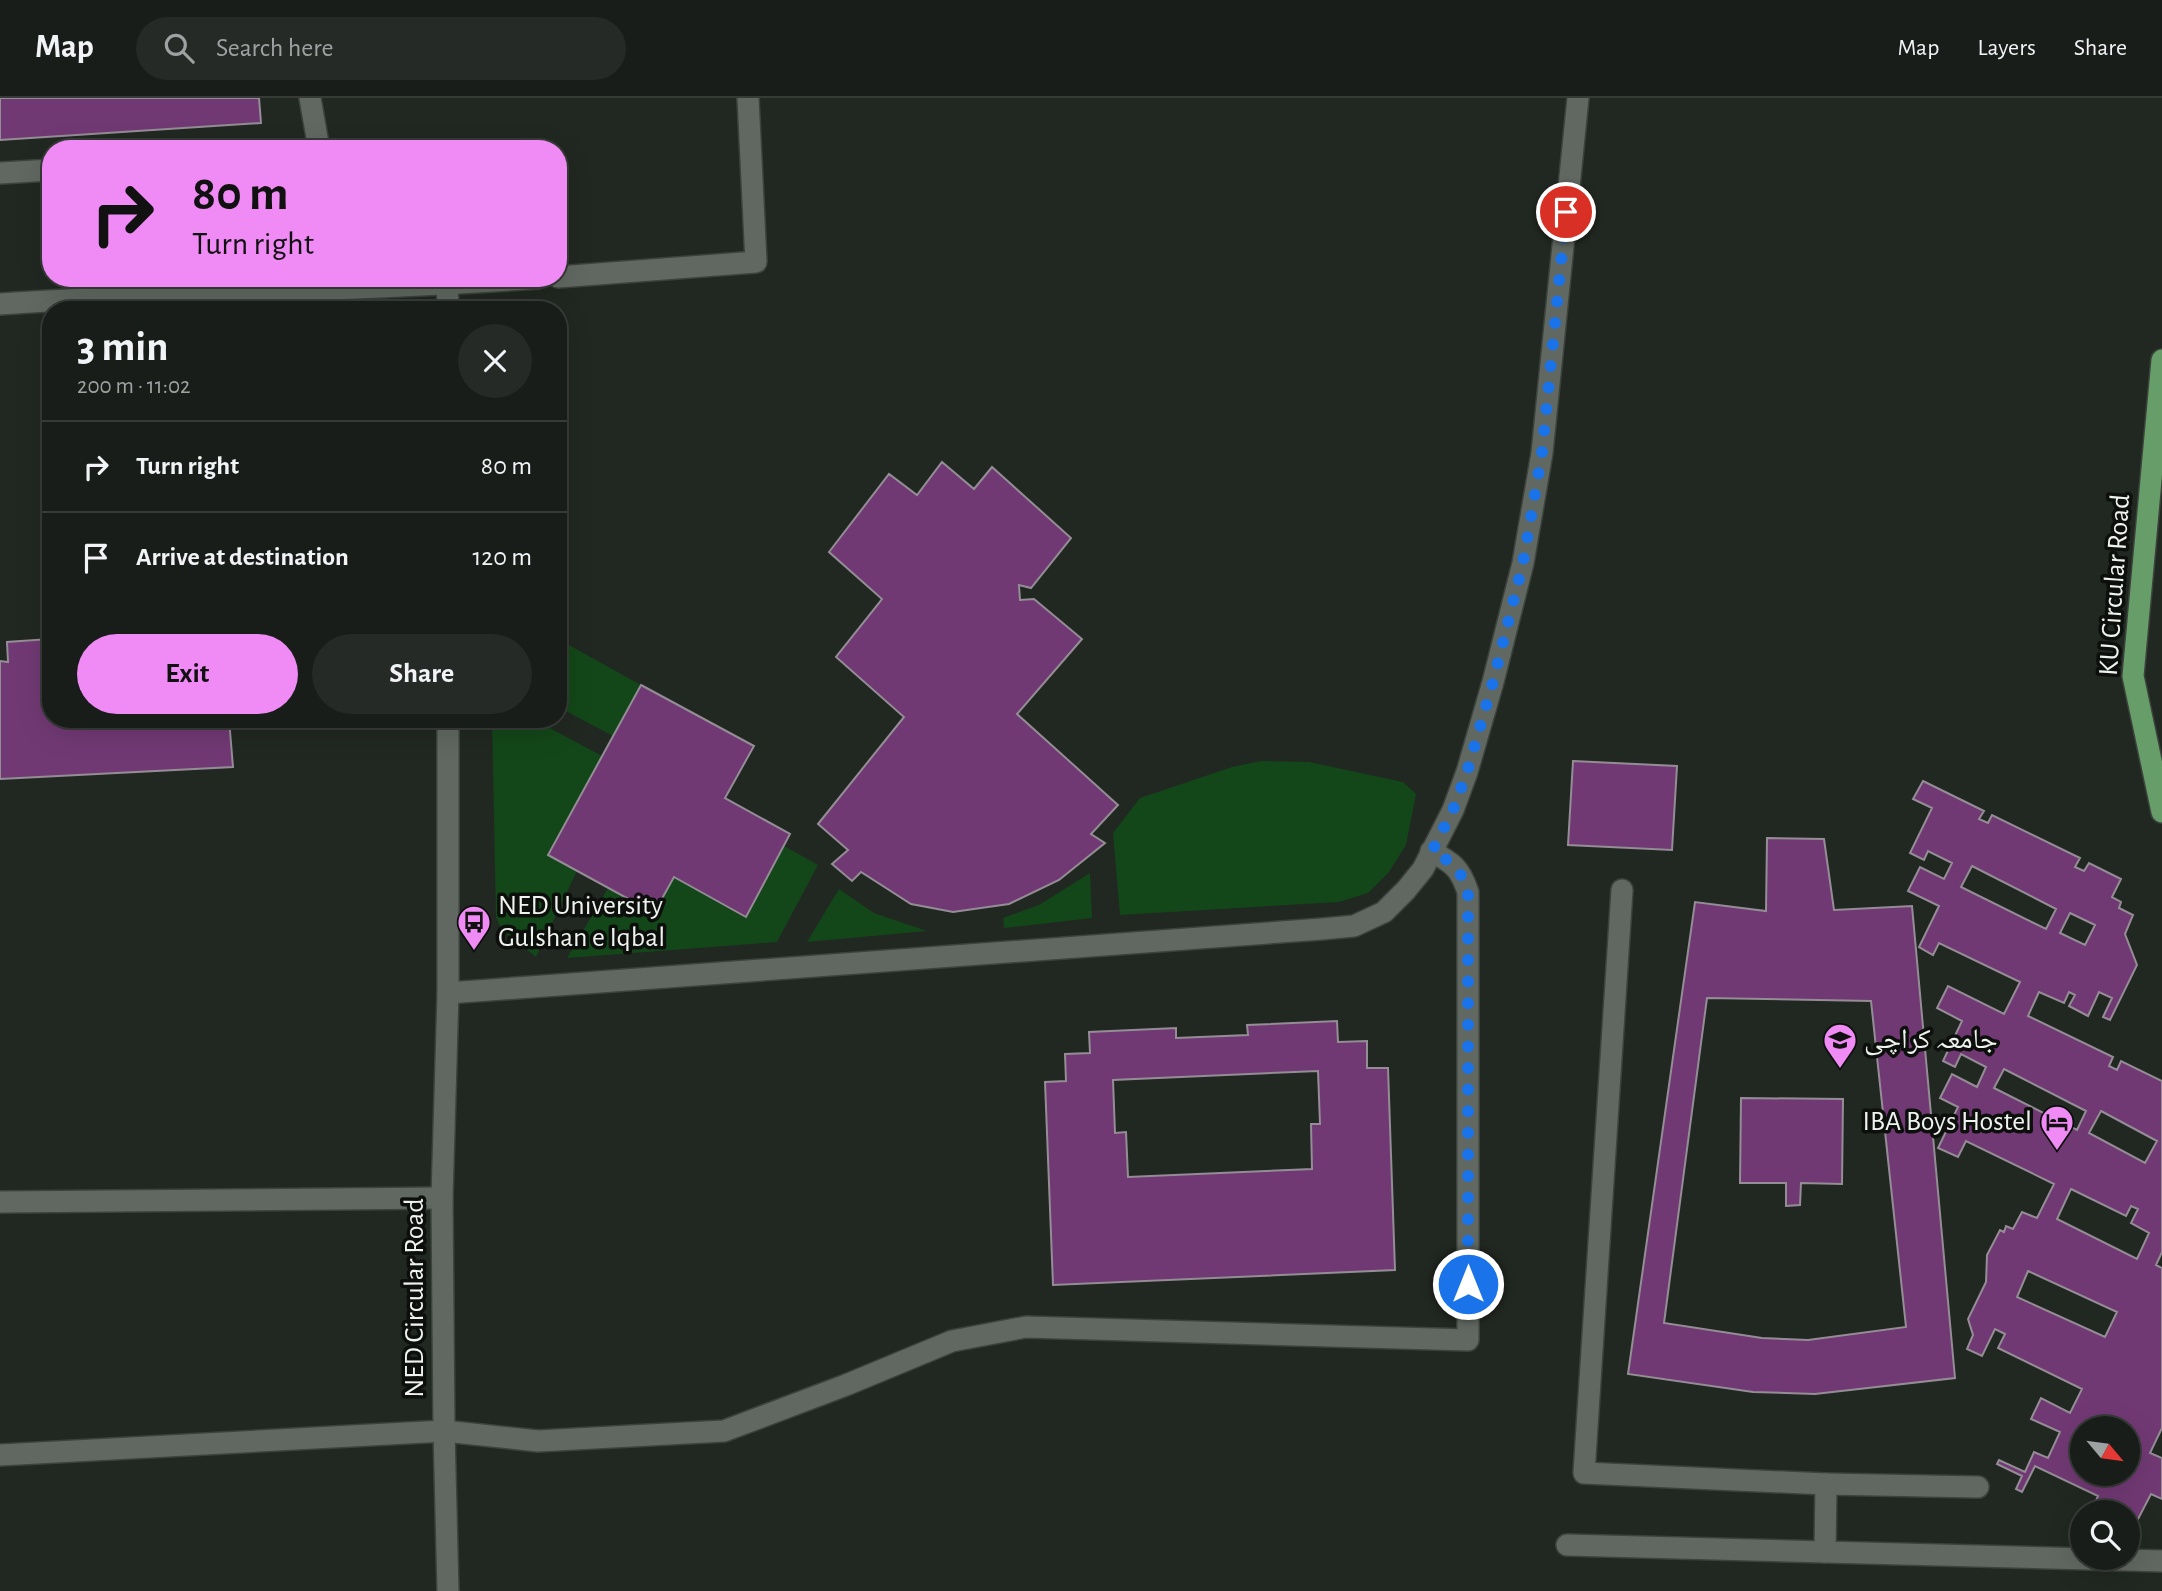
<!DOCTYPE html>
<meta charset="utf-8">
<style>
:root{--surface:#191d19;--page:#262a26;--text:#f1f3f6;--muted:#9fa2a2;--line:#373b38;--accent:#f08bf6}
body{margin:0;font-family:"Alegreya Sans","Noto Naskh Arabic",sans-serif;background:var(--page);color:var(--text);height:100vh;display:flex;flex-direction:column;font-size:26px;white-space:nowrap}
*{box-sizing:border-box;margin:0}
p{font-size:23px;color:var(--muted)}
.icon{flex:none;width:38px;height:38px;fill:none;stroke:currentColor;stroke-width:2;stroke-linecap:round;stroke-linejoin:round}
.map{position:relative;flex:1;overflow:hidden}
.sheet{position:absolute;left:42px;top:203px;width:525px;height:427px;display:flex;flex-direction:column;background:var(--surface);border-radius:28px;box-shadow:0 7px 28px #0002,0 0 0 2px var(--line)}
.sheet>*{flex:none}
.top-card{position:absolute;left:42px;top:42px;width:525px;height:147px;border-radius:28px;box-shadow:0 7px 28px #0002,0 0 0 2px var(--line);background:#f08bf6;color:#111;overflow:hidden}
.needle{width:46px;rotate:119deg}
.controls{position:absolute;left:2070px;top:1318px;display:grid;gap:14px}
.controls a{display:grid;place-items:center;width:70px;height:70px;border-radius:50%;background:var(--surface);box-shadow:0 7px 28px #0002,0 0 0 2px var(--line);font-size:35px}
.pin{position:absolute;display:grid;place-items:center;width:60px;height:60px;color:#fff;margin:-30px;border:4px solid #fff;border-radius:50%;box-shadow:0 2px 7px #0007}
.me{position:absolute;width:77px;margin:-38px;rotate:0deg;stroke-linejoin:round;filter:drop-shadow(0 0 5px #0008)}
.turn{display:flex;align-items:center;gap:24px;height:147px;padding:0 35px;font-size:32px}
.turn .icon{width:91px;height:91px;stroke-width:2.5}
.turn b{display:block;font-size:49px;line-height:60px}
.round{display:grid;place-items:center;flex:none;width:74px;height:74px;border-radius:37px;background:var(--page)}
.overview{display:flex;align-items:center;justify-content:space-between;height:119px;padding:0 35px}
h1{font-size:42px;font-weight:600;line-height:52px}
.button{display:flex;gap:14px;margin-top:auto;padding:14px 35px}
.button a{flex:1;height:80px;border-radius:42px;background:var(--accent);color:#111;font-size:28px;font-weight:600;line-height:80px;text-align:center}
.button a+a{background:var(--page);color:var(--text)}
ul{padding:0;list-style:none}
li{display:flex;align-items:center;gap:21px;height:91px;padding:0 35px;border-top:2px solid var(--line)}
li div{flex:1}
li b{display:block;font-size:26px}
li em{font-style:normal}
header{display:flex;align-items:center;gap:42px;box-sizing:border-box;height:98px;padding:0 35px;background:var(--surface);border-bottom:2px solid var(--line)}
header strong{font-size:33px}
nav{display:flex;gap:38px;margin-inline-start:auto;font-size:24px}
.search{width:490px;height:63px;background:var(--page);display:flex;align-items:center;gap:18px;box-sizing:border-box;padding:0 24px;border-radius:38px;color:var(--muted);font-size:26px}
.map>svg:first-child{display:block}
.green{fill:#134719}
.building{fill:#713974;stroke:#948d95;stroke-width:2;fill-rule:evenodd}
.lines{fill:none;stroke-linecap:round;stroke-linejoin:round}
.minor-casing{stroke:#3c423c;stroke-width:24}
.major-casing{stroke:#3c423c;stroke-width:24}
.minor{stroke:#616861;stroke-width:21}
.major{stroke:#669d69;stroke-width:21}
.route{stroke:#1a73e8;stroke-width:12;stroke-dasharray:0 21.6}
.labels{text-anchor:middle;dominant-baseline:central;stroke-width:7;stroke-linejoin:round;paint-order:stroke}
.street-label{font-size:28px;fill:#eff3ef;stroke:#0c0f0c}
.poi-label{font-size:28px;fill:#eff3ef;stroke:#0c0f0c;text-anchor:start}
</style>
<header>
<strong>Map</strong>
<div class="search"><svg class="icon" aria-label="search" viewBox="0 0 24 24"><circle cx="10" cy="10" r="6"/><path d="M15 15l6 6"/></svg>Search here</div>
<nav><a>Map</a><a>Layers</a><a>Share</a></nav>
</header>
<div class="map">
<svg width="2162" height="1493" viewBox="0 0 2162 1493">
<rect width="100%" height="100%" fill="#212721"/>
<g class="green">
<path d="M 558,541 L 641,587 L 613,638 L 558,609 Z"/>
<path d="M 492,621 L 533,621 L 602,658 L 548,757 L 577,773 L 536,859 L 502,833 L 496,819 Z"/>
<path d="M 1261,663 L 1309,664 L 1403,684 L 1416,696 L 1406,747 L 1389,774 L 1368,795 L 1339,804 L 1120,817 L 1113,735 L 1140,700 L 1232,669 Z"/>
<path d="M 784,748 L 818,767 L 777,844 L 567,860 L 608,790 L 654,815 L 674,779 L 746,818 Z"/>
<path d="M 1090,775 L 1092,820 L 1004,830 L 1003,820 L 1039,807 Z"/>
<path d="M 839,791 L 874,815 L 927,833 L 807,844 Z"/>
</g>
<g class="building">
<path d="M 0,0 L 259,0 L 261,25 L 0,42 Z"/>
<path d="M 942,364 L 974,391 L 992,369 L 1071,440 L 1031,490 L 1019,487 L 1020,502 L 1034,501 L 1082,541 L 1017,616 L 1118,707 L 1091,736 L 1105,745 L 1059,782 L 1009,806 L 953,814 L 911,806 L 861,774 L 852,783 L 832,766 L 848,752 L 818,726 L 904,619 L 836,559 L 882,501 L 829,454 L 889,376 L 917,397 Z"/>
<path d="M 51,442 L 51,541 L 49,541 L 44,443 Z"/>
<path d="M 49,541 L 51,621 L 229,621 L 233,669 L 0,681 L 0,563 L 8,564 L 7,544 Z"/>
<path d="M 641,587 L 754,648 L 725,700 L 790,736 L 746,819 L 674,779 L 654,815 L 548,757 Z"/>
<path d="M 1573,663 L 1677,668 L 1672,752 L 1568,747 Z"/>
<path d="M 1923,683 L 1984,713 L 1979,721 L 1988,725 L 1992,717 L 2080,760 L 2075,769 L 2084,773 L 2089,765 L 2121,781 L 2112,799 L 2121,804 L 2119,810 L 2133,817 L 2125,836 L 2137,867 L 2110,922 L 2103,919 L 2112,900 L 2099,894 L 2088,918 L 2069,908 L 2075,897 L 2069,894 L 2064,905 L 2039,894 L 2028,918 L 2113,959 L 2109,968 L 2117,972 L 2121,963 L 2162,983 L 2162,1154 L 2156,1167 L 2162,1170 L 2162,1330 L 2150,1355 L 2162,1360 L 2162,1401 L 2151,1396 L 2136,1425 L 2128,1421 L 2128,1414 L 2114,1414 L 2095,1405 L 2098,1398 L 2035,1368 L 2022,1394 L 2016,1391 L 2022,1378 L 1997,1366 L 1999,1362 L 2025,1374 L 2034,1354 L 2048,1360 L 2060,1334 L 2031,1321 L 2041,1300 L 2070,1315 L 2082,1291 L 1998,1250 L 2005,1236 L 1995,1231 L 1982,1258 L 1967,1251 L 1973,1237 L 1968,1221 L 1986,1184 L 1987,1157 L 2000,1132 L 2004,1134 L 2006,1128 L 2013,1131 L 2022,1114 L 2037,1120 L 2054,1086 L 1966,1043 L 1958,1059 L 1938,1050 L 1958,1009 L 1940,1000 L 1952,976 L 1977,989 L 1986,969 L 1961,956 L 1955,969 L 1943,963 L 1962,923 L 1937,910 L 1948,888 L 2004,916 L 2020,884 L 1939,845 L 1933,857 L 1919,849 L 1939,808 L 1908,793 L 1920,769 L 1944,781 L 1952,765 L 1928,753 L 1924,762 L 1910,755 L 1932,710 L 1913,701 ZM 1972,768 L 2056,811 L 2046,831 L 1961,789 ZM 2070,815 L 2095,827 L 2085,847 L 2060,835 ZM 2004,971 L 2086,1013 L 2077,1032 L 1994,990 ZM 2101,1013 L 2157,1043 L 2145,1065 L 2089,1035 ZM 2071,1091 L 2126,1118 L 2131,1108 L 2138,1111 L 2131,1125 L 2149,1135 L 2137,1161 L 2057,1121 ZM 2028,1173 L 2117,1214 L 2105,1239 L 2017,1199 ZM 2082,1330 L 2128,1330 L 2128,1376 L 2082,1376 Z"/>
<path d="M 1767,740 L 1824,741 L 1834,812 L 1912,808 L 1955,1280 L 1815,1296 L 1753,1294 L 1628,1276 L 1695,804 L 1766,813 ZM 1707,900 L 1871,903 L 1906,1229 L 1808,1242 L 1762,1240 L 1664,1225 Z"/>
<path d="M 1337,923 L 1338,944 L 1367,943 L 1367,970 L 1388,970 L 1395,1172 L 1053,1187 L 1045,984 L 1066,983 L 1065,956 L 1090,955 L 1089,934 L 1176,930 L 1176,940 L 1248,937 L 1247,927 ZM 1318,973 L 1320,1026 L 1311,1026 L 1312,1071 L 1128,1079 L 1126,1034 L 1115,1035 L 1113,982 Z"/>
<path d="M 1741,1000 L 1843,1001 L 1842,1086 L 1801,1085 L 1800,1107 L 1786,1108 L 1786,1085 L 1740,1085 Z"/>
</g>
<g class="lines">
<defs>
<g id="minor">
<path d="M 310,0 L 319,51"/>
<path d="M 0,75 L 51,72"/>
<path d="M 558,179 L 756,164 L 748,0"/>
<path d="M 447,180 L 448,212"/>
<path d="M 0,206 C 179,194 359,193 538,180"/>
<path d="M 1622,792 L 1584,1375 L 1826,1386"/>
<path d="M 448,895 L 1322,831 L 1354,828 L 1384,814 L 1406,792 L 1423,771 L 1453,712 L 1467,674 L 1493,584 L 1523,465 L 1542,355 L 1578,0"/>
<path d="M 0,1104 L 442,1100"/>
<path d="M 0,1357 L 444,1333 L 442,1100 L 448,895 L 448,621"/>
<path d="M 1567,1447 L 2162,1463"/>
<path d="M 1825,1454 L 1826,1386 L 1978,1389"/>
<path d="M 448,1493 L 444,1333 L 538,1343 L 724,1333 L 846,1287 L 952,1243 L 1026,1229 L 1468,1242 L 1468,794 C 1460,770 1453,765 1431,753"/>
</g>
<path id="major" d="M 2162,262 L 2133,578 L 2162,714"/>
</defs>
<use href="#minor" class="minor-casing"/>
<use href="#major" class="major-casing"/>
<use href="#minor" class="minor"/>
<use href="#major" class="major"/>
</g>
<g class="lines">
<path class="route" d="M 1468,1186 L 1468,794 C 1460,770 1453,765 1432,753 L 1453,712 L 1467,674 L 1493,584 L 1523,465 L 1542,355 L 1566,114"/>
</g>
<defs>
<symbol id="bus-pin" viewBox="-11 -11 22 30"><path d="M0 17L-7.5 6A9.5 9.5 0 1 1 7.5 6Z" fill="#f08bf6" stroke="#0c0f0c"/><path d="M-5-6H5V4H4V6H2V4H-2V6H-4V4H-5ZM-3.5-4V0h7V-4ZM-3.5 1.2v1.5H-2V1.2ZM2 1.2v1.5H3.5V1.2Z" fill="#111"/></symbol>
<symbol id="university-pin" viewBox="-11 -11 22 30"><path d="M0 17L-7.5 6A9.5 9.5 0 1 1 7.5 6Z" fill="#f08bf6" stroke="#0c0f0c"/><path d="M0-5L7-2L0 1L-7-2ZM-4 1L0 2.5L4 1V4Q0 6-4 4Z" fill="#111"/></symbol>
<symbol id="hotel-pin" viewBox="-11 -11 22 30"><path d="M0 17L-7.5 6A9.5 9.5 0 1 1 7.5 6Z" fill="#f08bf6" stroke="#0c0f0c"/><path d="M-6-4.5h1.5V1H6V5H4.5V3h-9V5H-6ZM-4 0a1.8 1.8 0 1 1 3.6 0ZM.5 0V-2.5h3Q6-2.5 6 0Z" fill="#111"/></symbol>
</defs>
<g fill-rule="evenodd">
<use href="#bus-pin" x="455" y="805" width="38" height="52"/>
<use href="#university-pin" x="1821" y="923" width="38" height="52"/>
<use href="#hotel-pin" x="2038" y="1005" width="38" height="52"/>
</g>
<g class="labels">
<g class="street-label">
<text transform="translate(2115 487) rotate(-86)">KU Circular Road</text>
<text transform="translate(415 1200) rotate(-90)">NED Circular Road</text>
</g>
<g class="poi-label">
<text x="498" y="808">NED University<tspan x="498" dy="32">Gulshan e Iqbal</tspan></text>
<text x="1864" y="942">جامعہ کراچی</text>
<text x="2032" y="1024" text-anchor="end">IBA Boys Hostel</text>
</g>
</g>
</svg>
<div class="controls">
<a><svg class="needle" viewBox="-14 -14 28 28"><path d="M0-13l5 13h-10z" fill="#e53935"/><path d="M0 13l5-13h-10z" fill="#9fa2a2"/></svg></a>
<a><svg class="icon" aria-label="search" viewBox="0 0 24 24"><circle cx="10" cy="10" r="6"/><path d="M15 15l6 6"/></svg></a>
</div>
<div class="pin" style="left:1566px;top:114px;background:#d93025"><svg class="icon" aria-label="arrive" viewBox="0 0 24 24"><path d="M6 21V4h12l-3 4 3 4H6"/></svg></div>
<svg class="me" style="left:1468px;top:1186px" viewBox="-20 -20 40 40"><circle r="17" fill="#1a73e8" stroke="#fff" stroke-width="3"/><path d="M0-11L8 9 0 5-8 9z" fill="#fff"/></svg>
<div class="top-card">
<div class="turn"><svg class="icon" aria-label="right" viewBox="0 0 24 24"><path d="M7 20v-9h11M14 6l5 5-5 5"/></svg><div><b>80 m</b>Turn right</div></div>
</div>
<section class="sheet">
<div class="overview"><div><h1>3 min</h1><p>200 m · 11:02</p></div><a class="round"><svg class="icon" aria-label="close" viewBox="0 0 24 24"><path d="M6 6l12 12M18 6L6 18"/></svg></a></div>
<ul>
<li><svg class="icon" aria-label="right" viewBox="0 0 24 24"><path d="M7 20v-9h11M14 6l5 5-5 5"/></svg><div><b>Turn right</b></div><em>80 m</em></li>
<li><svg class="icon" aria-label="arrive" viewBox="0 0 24 24"><path d="M6 21V4h12l-3 4 3 4H6"/></svg><div><b>Arrive at destination</b></div><em>120 m</em></li>
</ul>
<div class="button"><a>Exit</a><a>Share</a></div>
</section>
</div>
